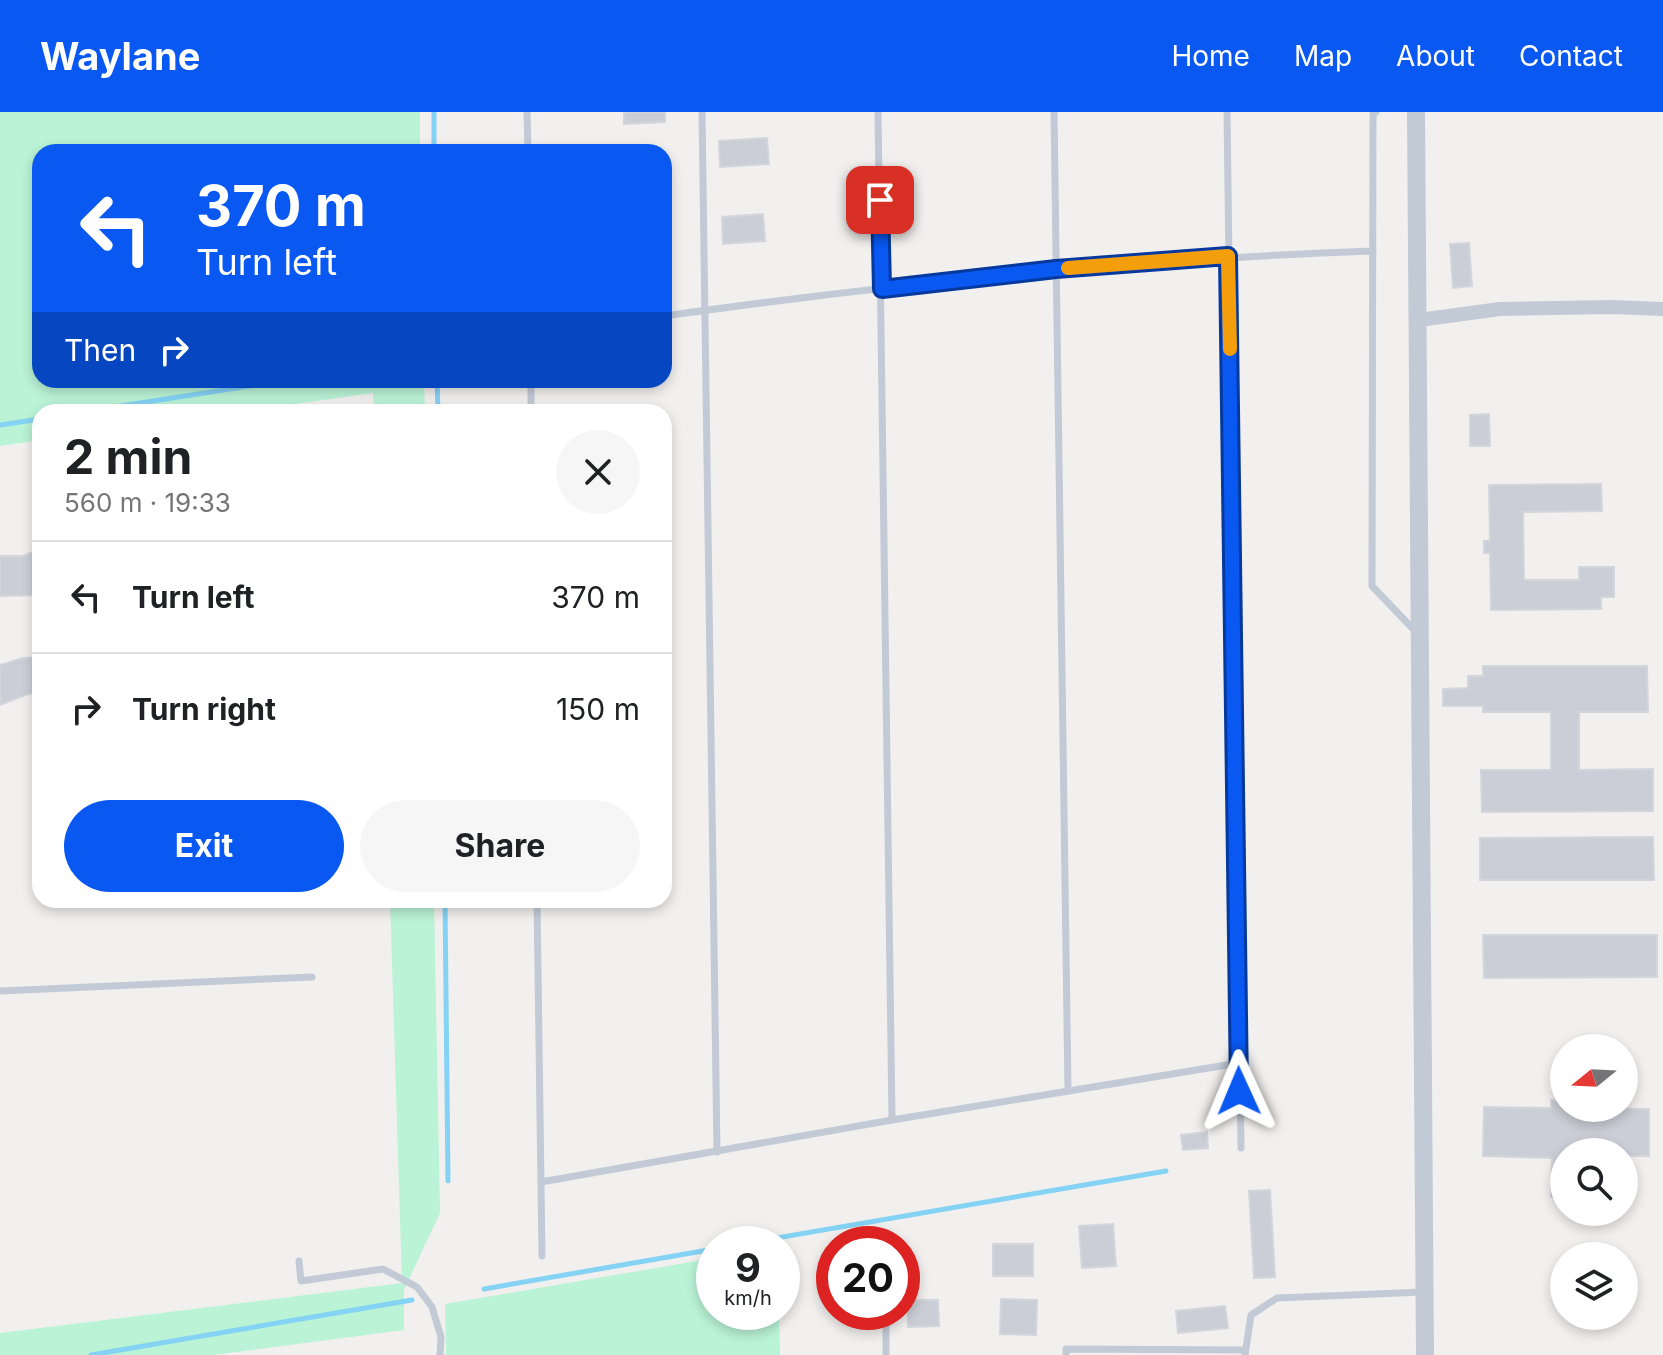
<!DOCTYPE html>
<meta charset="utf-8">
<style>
:root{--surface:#fff;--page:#f6f6f6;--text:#202124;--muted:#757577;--line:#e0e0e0;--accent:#0958f2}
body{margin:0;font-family:Inter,sans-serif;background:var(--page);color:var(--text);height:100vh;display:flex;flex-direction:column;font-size:30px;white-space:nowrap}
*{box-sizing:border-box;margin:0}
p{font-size:26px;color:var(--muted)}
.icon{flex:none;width:44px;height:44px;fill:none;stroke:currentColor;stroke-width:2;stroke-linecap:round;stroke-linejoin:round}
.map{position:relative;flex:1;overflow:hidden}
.side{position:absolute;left:32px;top:292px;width:640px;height:504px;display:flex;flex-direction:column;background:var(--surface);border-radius:24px;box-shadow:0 4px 12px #0003}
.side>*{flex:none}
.guide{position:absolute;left:32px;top:32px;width:640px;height:244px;border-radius:24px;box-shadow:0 4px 12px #0003;background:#0958f2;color:#fff;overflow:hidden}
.needle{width:52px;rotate:252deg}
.buttons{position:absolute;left:1550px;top:922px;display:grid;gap:16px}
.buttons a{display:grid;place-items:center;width:88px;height:88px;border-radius:50%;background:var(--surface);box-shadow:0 4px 12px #0003;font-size:40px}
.speed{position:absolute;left:696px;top:1114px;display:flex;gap:16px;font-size:40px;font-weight:700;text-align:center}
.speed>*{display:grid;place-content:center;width:104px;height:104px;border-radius:50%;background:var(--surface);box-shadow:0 4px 12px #0003;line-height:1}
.speed small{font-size:20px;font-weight:400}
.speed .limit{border:12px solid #d22;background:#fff;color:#111}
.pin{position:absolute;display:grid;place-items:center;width:68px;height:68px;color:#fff;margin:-34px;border-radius:16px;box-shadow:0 4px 12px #0006}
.me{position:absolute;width:88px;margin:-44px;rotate:359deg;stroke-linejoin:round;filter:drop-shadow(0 0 6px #0008)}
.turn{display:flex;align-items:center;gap:28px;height:168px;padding:0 32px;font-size:36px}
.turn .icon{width:104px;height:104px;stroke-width:2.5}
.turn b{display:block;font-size:56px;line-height:68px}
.then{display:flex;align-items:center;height:76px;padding:0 32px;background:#0003;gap:16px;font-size:30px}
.round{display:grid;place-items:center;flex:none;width:84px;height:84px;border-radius:42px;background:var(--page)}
.headline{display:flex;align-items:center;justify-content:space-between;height:136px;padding:0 32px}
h1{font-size:48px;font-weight:700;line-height:60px}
.primary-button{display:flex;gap:16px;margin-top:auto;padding:16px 32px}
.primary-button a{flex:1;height:92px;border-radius:48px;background:var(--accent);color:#fff;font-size:32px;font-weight:700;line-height:92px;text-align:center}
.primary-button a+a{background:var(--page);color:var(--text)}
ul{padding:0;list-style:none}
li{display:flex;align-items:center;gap:24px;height:112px;padding:0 32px;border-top:2px solid var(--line)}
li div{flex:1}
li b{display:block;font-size:30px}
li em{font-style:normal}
header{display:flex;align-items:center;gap:48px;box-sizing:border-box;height:112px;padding:0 40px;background:var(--accent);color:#fff}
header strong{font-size:38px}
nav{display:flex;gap:44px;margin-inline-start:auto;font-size:28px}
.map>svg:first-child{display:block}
.green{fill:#baf3d6}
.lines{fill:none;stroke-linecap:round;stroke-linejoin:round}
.stream{stroke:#84d2f4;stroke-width:5}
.building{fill:#cbced6;stroke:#d3d5dc;stroke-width:2}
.service{stroke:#c2cad6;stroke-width:7}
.minor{stroke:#c2cad6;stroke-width:14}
.tertiary{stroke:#c2cad6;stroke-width:18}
.route-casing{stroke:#06399d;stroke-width:20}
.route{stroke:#0958f2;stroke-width:14}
.slow{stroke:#f59e0b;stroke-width:14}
</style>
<header>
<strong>Waylane</strong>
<nav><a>Home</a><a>Map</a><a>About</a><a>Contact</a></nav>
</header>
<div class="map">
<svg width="1663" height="1243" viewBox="0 0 1663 1243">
<rect width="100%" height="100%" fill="#f2f0ef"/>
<g class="green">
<path d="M 0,0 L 420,0 L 420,40 L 40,40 L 40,268 L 424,268 L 425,300 L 374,300 L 373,281 L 238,300 L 40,300 L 40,328 L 0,334 Z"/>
<path d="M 390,788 L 434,788 L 440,1101 L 404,1178 L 404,1218 L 214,1243 L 0,1243 L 0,1221 L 402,1171 Z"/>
<path d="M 714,1146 L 714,1200 L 779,1200 L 780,1243 L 446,1243 L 445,1192 Z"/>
</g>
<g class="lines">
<g class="stream">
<path d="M 434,0 L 434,40"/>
<path d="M 437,268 L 438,300"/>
<path d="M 82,300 L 288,268"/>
<path d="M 0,313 L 40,307"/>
<path d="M 445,788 L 448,1069"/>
<path d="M 742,1132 L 1166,1059"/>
<path d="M 484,1177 L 714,1137"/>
<path d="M 91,1243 L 412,1188"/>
</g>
</g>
<g class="building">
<path d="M 624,0 L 665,0 L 665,10 L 624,12 Z"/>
<path d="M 767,26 L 769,52 L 720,55 L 719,29 Z"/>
<path d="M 763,102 L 765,129 L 723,132 L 722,105 Z"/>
<path d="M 1469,131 L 1472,174 L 1453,176 L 1450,132 Z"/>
<path d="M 1489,302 L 1490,334 L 1470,334 L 1470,303 Z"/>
<path d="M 1601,372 L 1602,399 L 1523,400 L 1524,468 L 1579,468 L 1579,455 L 1614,455 L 1614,485 L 1601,485 L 1601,497 L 1491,498 L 1490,441 L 1484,441 L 1484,429 L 1490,429 L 1489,373 Z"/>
<path d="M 40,437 L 40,483 L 0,484 L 0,444 L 23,444 Z"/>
<path d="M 40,545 L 40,581 L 28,582 L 0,593 L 0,553 L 23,546 Z"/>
<path d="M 1483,554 L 1647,554 L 1648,600 L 1579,600 L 1579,658 L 1653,657 L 1653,699 L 1482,700 L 1481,658 L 1551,658 L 1551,600 L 1483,600 L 1483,594 L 1443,594 L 1443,577 L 1468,576 L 1468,564 L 1483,564 Z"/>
<path d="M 1653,725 L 1654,768 L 1480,768 L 1480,726 Z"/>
<path d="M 1483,823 L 1657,823 L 1657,865 L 1484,866 Z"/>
<path d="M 1551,988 L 1564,989 L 1564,996 L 1649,997 L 1649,1044 L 1624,1044 L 1624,1040 L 1564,1040 L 1564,1085 L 1551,1085 L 1552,1046 L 1483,1044 L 1484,995 L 1551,996 Z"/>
<path d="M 1207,1020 L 1208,1036 L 1183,1038 L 1181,1023 Z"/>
<path d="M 1270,1078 L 1275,1165 L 1254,1166 L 1249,1079 Z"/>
<path d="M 1113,1112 L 1116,1154 L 1082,1156 L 1079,1114 Z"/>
<rect x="993" y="1132" width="40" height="32"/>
<path d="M 1001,1187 L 1037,1188 L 1036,1223 L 1000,1222 Z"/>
<path d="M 907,1188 L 938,1188 L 939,1214 L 908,1215 Z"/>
<path d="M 1225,1194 L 1228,1216 L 1178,1221 L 1176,1199 Z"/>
</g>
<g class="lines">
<g class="service">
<path d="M 527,0 L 528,40"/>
<path d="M 702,0 L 717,1040"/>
<path d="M 878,0 L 892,1008"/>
<path d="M 1054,0 L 1068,979"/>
<path d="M 1227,0 L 1241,1036"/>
<path d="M 1376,0 L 1373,2 L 1372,474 L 1416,520"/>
<path d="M 664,204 C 900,171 1136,147 1373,139"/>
<path d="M 531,268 L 531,300"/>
<path d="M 537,788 L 542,1144"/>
<path d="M 0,879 L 312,865"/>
<path d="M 541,1070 L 892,1008 L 1239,951"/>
<path d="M 299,1149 L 301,1169 L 383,1157 L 417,1175 L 432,1195 L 441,1225 L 440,1243"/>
<path d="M 886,1200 L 886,1243"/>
<path d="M 1066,1243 L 1066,1237 L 1245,1238"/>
<path d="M 1245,1243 L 1251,1203 L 1277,1186 L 1423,1180"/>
</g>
<path class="minor" d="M 1419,208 L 1500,197 L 1613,195 L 1663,197"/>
<path class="tertiary" d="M 1416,0 L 1425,1243"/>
</g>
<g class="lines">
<defs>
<path id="route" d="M 880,88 L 882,177 L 1056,157 L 1228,144 L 1239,979"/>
</defs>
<use href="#route" class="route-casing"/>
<use href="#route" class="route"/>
<path class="slow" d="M 1068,156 L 1228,144 L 1230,237"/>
</g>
</svg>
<div class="buttons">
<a><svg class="needle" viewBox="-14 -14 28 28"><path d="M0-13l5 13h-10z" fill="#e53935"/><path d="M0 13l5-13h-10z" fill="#757577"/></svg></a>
<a><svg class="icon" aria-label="search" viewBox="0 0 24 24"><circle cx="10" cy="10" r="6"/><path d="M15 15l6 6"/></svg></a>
<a><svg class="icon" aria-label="layers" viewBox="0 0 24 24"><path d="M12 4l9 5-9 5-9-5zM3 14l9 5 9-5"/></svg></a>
</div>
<div class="speed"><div>9<small>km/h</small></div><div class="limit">20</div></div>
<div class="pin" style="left:880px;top:88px;background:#d93025"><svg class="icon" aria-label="arrive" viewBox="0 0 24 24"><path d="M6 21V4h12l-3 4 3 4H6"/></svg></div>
<svg class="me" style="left:1239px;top:979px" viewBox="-20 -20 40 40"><path d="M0-17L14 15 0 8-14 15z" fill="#0958f2" stroke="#fff" stroke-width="4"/></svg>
<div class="guide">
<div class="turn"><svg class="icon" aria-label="left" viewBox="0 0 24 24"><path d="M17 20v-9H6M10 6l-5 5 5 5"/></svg><div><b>370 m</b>Turn left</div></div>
<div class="then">Then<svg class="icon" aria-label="right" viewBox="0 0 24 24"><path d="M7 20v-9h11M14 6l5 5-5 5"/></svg></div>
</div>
<section class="side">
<div class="headline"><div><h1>2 min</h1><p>560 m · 19:33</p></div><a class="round"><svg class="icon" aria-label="close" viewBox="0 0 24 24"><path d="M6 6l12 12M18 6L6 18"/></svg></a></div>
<ul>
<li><svg class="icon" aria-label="left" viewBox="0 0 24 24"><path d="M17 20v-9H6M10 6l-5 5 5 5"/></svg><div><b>Turn left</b></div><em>370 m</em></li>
<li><svg class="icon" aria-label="right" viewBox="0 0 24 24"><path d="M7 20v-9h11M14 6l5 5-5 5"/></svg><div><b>Turn right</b></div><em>150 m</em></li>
</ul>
<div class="primary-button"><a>Exit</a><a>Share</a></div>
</section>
</div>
